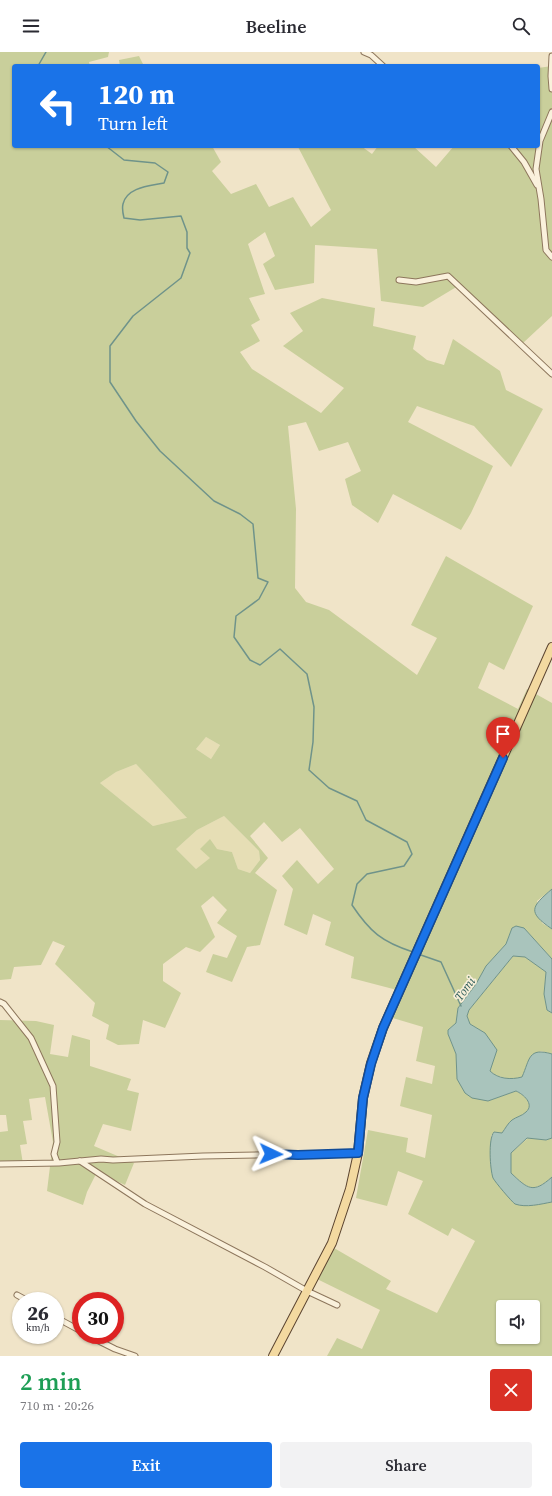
<!DOCTYPE html>
<meta charset="utf-8">
<style>
:root{--surface:#fff;--page:#f2f2f3;--text:#2b2b33;--muted:#7c7c81;--accent:#1a73e8}
body{margin:0;font-family:"Source Serif 4",serif;background:var(--page);color:var(--text);height:100vh;display:flex;flex-direction:column;font-size:15px;white-space:nowrap}
*{box-sizing:border-box;margin:0}
p{font-size:13px;color:var(--muted)}
.icon{flex:none;width:22px;height:22px;fill:none;stroke:currentColor;stroke-width:2;stroke-linecap:round;stroke-linejoin:round}
.map{position:relative;height:1304px;overflow:hidden}
.side{display:flex;flex-direction:column;background:var(--surface);flex:1}
.side>*{flex:none}
.hud{position:absolute;left:12px;top:12px;width:528px;height:84px;border-radius:4px;box-shadow:0 1px 3px #0004;background:#1a73e8;color:#fff;overflow:hidden}
.buttons{position:absolute;left:496px;top:1248px;display:grid;gap:8px}
.buttons a{display:grid;place-items:center;width:44px;height:44px;border-radius:4px;background:var(--surface);box-shadow:0 1px 3px #0004;font-size:20px}
.speed{position:absolute;left:12px;top:1240px;display:flex;gap:8px;font-size:20px;font-weight:700;text-align:center}
.speed>*{display:grid;place-content:center;width:52px;height:52px;border-radius:50%;background:var(--surface);box-shadow:0 1px 3px #0004;line-height:1}
.speed small{font-size:10px;font-weight:400}
.speed .limit{border:6px solid #d22;background:#fff;color:#111}
.pin{position:absolute;display:grid;place-items:center;width:34px;height:34px;color:#fff;margin:-41px -17px;border-radius:50% 50% 50% 0;rotate:-45deg;box-shadow:0 0 4px #0007}
.pin .icon{rotate:45deg}
.me{position:absolute;width:44px;margin:-22px;rotate:92deg;stroke-linejoin:round;filter:drop-shadow(0 0 3px #0008)}
.turn{display:flex;align-items:center;gap:14px;height:84px;padding:0 20px;font-size:18px}
.turn .icon{width:52px;height:52px;stroke-width:2.5}
.turn b{display:block;font-size:28px;line-height:34px}
.round{display:grid;place-items:center;flex:none;width:42px;height:42px;border-radius:4px;background:var(--page)}
.summary{display:flex;align-items:center;justify-content:space-between;height:68px;padding:0 20px}
h1{font-size:24px;font-weight:600;line-height:30px;color:#1e9e55}
.primary-button{display:flex;gap:8px;margin-top:auto;padding:8px 20px}
.primary-button a{flex:1;height:46px;border-radius:4px;background:var(--accent);color:#fff;font-size:16px;font-weight:600;line-height:46px;text-align:center}
.primary-button a+a{background:var(--page);color:var(--text)}
header{display:flex;justify-content:space-between;align-items:center;height:52px;padding:0 20px;background:var(--surface);font-size:18px;font-weight:600}
.map>svg:first-child{display:block}
.farmland{fill:#e6deb5}
.green{fill:#c9cf9b;fill-rule:evenodd}
.water{fill:#a9c4bc;stroke:#6f938a}
.lines{fill:none;stroke-linecap:round;stroke-linejoin:round}
.stream{stroke:#6f938a;stroke-width:1.5}
.minor-casing{stroke:#8d765c;stroke-width:7}
.primary-casing{stroke:#5b4430;stroke-width:10}
.minor{stroke:#faf1dc;stroke-width:5}
.primary{stroke:#f3d9a0;stroke-width:8}
.route-casing{stroke:#114b97;stroke-width:10}
.route{stroke:#1a73e8;stroke-width:7}
.labels{text-anchor:middle;dominant-baseline:central;stroke-width:3.5;stroke-linejoin:round;paint-order:stroke}
.water-label{font-size:12px;font-style:italic;fill:#2f5d5a;stroke:#f7eed8}
</style>
<header><svg class="icon" aria-label="menu" viewBox="0 0 24 24"><path d="M4 6h16M4 12h16M4 18h16"/></svg>Beeline<svg class="icon" aria-label="search" viewBox="0 0 24 24"><circle cx="10" cy="10" r="6"/><path d="M15 15l6 6"/></svg></header>
<div class="map">
<svg width="552" height="1304" viewBox="0 0 552 1304">
<rect width="100%" height="100%" fill="#f0e4c8"/>
<g class="farmland">
<path d="M 206,685 L 220,693 L 211,707 L 196,697 Z"/>
<path d="M 136,712 L 187,766 L 153,774 L 100,731 L 116,720 Z"/>
<path d="M 224,764 L 259,799 L 260,808 L 250,821 L 238,817 L 232,800 L 217,797 L 211,806 L 196,817 L 176,797 L 197,778 Z"/>
</g>
<g class="green">
<path d="M 0,0 L 109,0 L 108,5 L 89,10 L 90,14 L 14,14 L 14,94 L 212,94 L 221,110 L 212,119 L 231,142 L 256,132 L 269,155 L 293,145 L 311,175 L 331,158 L 298,95 L 299,94 L 361,94 L 372,102 L 378,94 L 413,94 L 436,115 L 454,94 L 538,94 L 538,16 L 552,14 L 552,264 L 523,291 L 458,234 L 423,255 L 381,249 L 377,197 L 315,193 L 314,231 L 275,238 L 263,212 L 275,204 L 265,180 L 248,192 L 265,242 L 249,246 L 260,268 L 251,273 L 260,289 L 240,300 L 252,317 L 321,361 L 344,336 L 283,294 L 303,279 L 290,261 L 322,246 L 375,256 L 373,274 L 416,284 L 413,297 L 427,308 L 444,313 L 453,287 L 500,319 L 506,338 L 543,357 L 511,415 L 474,374 L 417,354 L 408,370 L 493,414 L 471,461 L 461,478 L 393,442 L 378,471 L 352,453 L 345,427 L 361,419 L 348,390 L 319,399 L 306,370 L 288,374 L 296,457 L 295,536 L 306,550 L 329,558 L 417,623 L 437,586 L 411,573 L 446,504 L 533,554 L 504,618 L 489,610 L 478,636 L 518,657 L 527,637 L 552,651 L 552,837 L 537,849 L 542,871 L 552,877 L 552,907 L 524,876 L 512,876 L 506,892 L 486,914 L 476,932 L 458,956 L 456,971 L 448,978 L 448,982 L 456,1002 L 457,1027 L 488,1049 L 516,1039 C 523,1042 535,1052 526,1060 C 522,1064 516,1065 512,1068 C 508,1071 505,1077 502,1081 L 494,1080 L 491,1084 L 526,1154 L 552,1150 L 552,1304 L 327,1304 L 337,1286 L 362,1297 L 380,1258 L 317,1227 L 334,1196 L 391,1229 L 386,1237 L 437,1261 L 475,1189 L 452,1176 L 448,1184 L 408,1162 L 423,1129 L 398,1119 L 387,1154 L 356,1146 L 368,1078 L 408,1086 L 406,1100 L 425,1106 L 432,1063 L 400,1054 L 406,1025 L 432,1032 L 435,1014 L 416,1009 L 423,975 L 386,964 L 397,938 L 351,926 L 354,905 L 325,893 L 331,870 L 313,862 L 307,883 L 284,873 L 293,837 L 282,824 L 297,808 L 318,832 L 334,817 L 300,776 L 282,790 L 264,770 L 250,784 L 268,806 L 255,821 L 277,838 L 260,893 L 247,895 L 232,930 L 206,920 L 213,902 L 227,906 L 237,884 L 217,871 L 227,858 L 213,844 L 201,854 L 215,885 L 200,900 L 186,895 L 163,912 L 163,929 L 181,941 L 165,976 L 143,968 L 139,992 L 118,993 L 106,987 L 109,973 L 92,964 L 95,951 L 55,912 L 65,894 L 53,889 L 41,913 L 14,915 L 11,927 L 0,928 ZM 206,685 L 220,693 L 211,707 L 196,697 ZM 136,712 L 187,766 L 186,766 L 153,774 L 100,731 L 116,720 ZM 224,764 L 259,799 L 260,808 L 250,821 L 238,817 L 232,800 L 217,797 L 210,787 L 200,797 L 210,806 L 196,817 L 176,797 L 197,778 ZM 503,1255 L 533,1255 L 533,1285 L 503,1285 Z"/>
<path d="M 139,4 L 144,14 L 120,14 L 119,8 Z"/>
<path d="M 513,904 L 525,905 L 546,920 L 544,942 L 547,958 L 552,961 L 552,1002 L 541,999 L 530,1006 L 522,1025 L 512,1028 L 495,1023 L 490,1019 L 485,981 L 470,972 L 467,964 L 469,958 Z"/>
<path d="M 0,968 L 36,969 L 54,973 L 50,1002 L 68,1005 L 72,983 L 90,988 L 90,1014 L 131,1027 L 127,1038 L 139,1041 L 131,1079 L 103,1072 L 94,1094 L 134,1111 L 125,1133 L 97,1120 L 87,1140 L 83,1153 L 47,1139 L 53,1090 L 45,1045 L 29,1047 L 32,1068 L 23,1069 L 27,1092 L 20,1093 L 23,1112 L 0,1111 L 0,1080 L 8,1079 L 6,1063 L 0,1063 Z"/>
<path d="M 528,1086 L 546,1088 L 552,1086 L 552,1125 C 532,1142 528,1136 511,1121 L 511,1101 Z"/>
</g>
<g class="water">
<path d="M 552,837 L 552,877 C 527,860 531,855 552,837 Z"/>
<path d="M 516,874 L 524,876 L 552,907 L 552,961 L 547,958 L 544,942 L 546,920 L 525,905 L 513,904 L 469,958 L 467,964 L 470,972 L 485,981 L 497,998 L 490,1019 C 498,1027 511,1028 522,1025 C 530,1007 528,995 552,1002 L 552,1086 L 546,1088 L 527,1086 L 511,1101 L 511,1121 C 528,1137 533,1142 552,1125 L 552,1150 C 541,1152 526,1156 515,1152 C 512,1150 495,1130 493,1126 C 490,1117 488,1087 494,1080 L 502,1081 C 505,1077 508,1071 512,1068 C 516,1065 522,1064 526,1060 C 535,1052 523,1042 516,1039 L 488,1049 L 472,1046 L 465,1041 L 457,1027 L 456,1002 L 448,982 L 448,978 L 456,971 L 458,956 L 476,932 L 486,914 L 506,892 L 512,876 Z"/>
</g>
<g class="lines">
<g class="stream">
<path d="M 38,14 L 46,0"/>
<path d="M 106,94 L 124,108 L 155,111 L 168,120 L 164,131 C 150,134 127,135 123,152 C 122,156 123,162 124,166 L 140,168 L 181,164 L 187,180 L 187,196 L 190,201 L 181,226 L 133,264 L 110,294 L 110,330 L 136,369 L 160,399 L 214,449 L 240,462 L 253,472 L 258,526 L 268,530 L 259,547 L 236,564 L 234,585 L 250,608 L 260,613 L 280,597 L 307,622 L 314,655 L 313,690 L 309,718 L 329,736 L 357,749 L 366,768 L 407,790 L 412,802 L 404,814 L 367,822 L 357,832 L 352,853 C 370,880 382,890 413,900"/>
<path d="M 418,902 L 441,910 L 461,954"/>
</g>
<defs>
<g id="minor">
<path d="M 364,0 L 371,3 L 383,14"/>
<path d="M 552,4 L 551,24 L 552,37"/>
<path d="M 552,60 L 540,89 L 536,117 L 541,147 L 546,198 L 552,205"/>
<path d="M 511,94 L 524,110 L 537,133"/>
<path d="M 399,228 L 416,230 L 448,224 L 552,322"/>
<path d="M 0,950 L 4,952 L 31,986 L 53,1034 L 57,1090 L 54,1102 L 57,1110"/>
<path d="M 80,1109 L 145,1152 L 265,1215 L 307,1239 L 337,1253"/>
<path d="M 0,1112 L 59,1111 L 101,1107 L 113,1108 L 203,1104 L 358,1101"/>
<path d="M 17,1243 L 28,1249"/>
<path d="M 55,1265 L 81,1279"/>
<path d="M 87,1283 L 115,1297 L 135,1304"/>
</g>
<path id="primary" d="M 273,1304 L 332,1191 L 350,1137 L 358,1101 L 363,1046 L 371,1011 L 383,976 L 552,595"/>
</defs>
<use href="#minor" class="minor-casing"/>
<use href="#primary" class="primary-casing"/>
<use href="#minor" class="minor"/>
<use href="#primary" class="primary"/>
</g>
<g class="lines">
<defs>
<path id="route" d="M 271,1102 L 298,1103 L 358,1101 L 363,1046 L 371,1012 L 383,976 L 503,706"/>
</defs>
<use href="#route" class="route-casing"/>
<use href="#route" class="route"/>
</g>
<g class="labels">
<g class="water-label">
<text transform="translate(465 937) rotate(-54)">Tomi</text>
</g>
</g>
</svg>
<div class="buttons">
<a><svg class="icon" aria-label="sound" viewBox="0 0 24 24"><path d="M4 9h4l5-4v14l-5-4H4zM17 9q2 3 0 6"/></svg></a>
</div>
<div class="speed"><div>26<small>km/h</small></div><div class="limit">30</div></div>
<div class="pin" style="left:503px;top:706px;background:#d93025"><svg class="icon" aria-label="arrive" viewBox="0 0 24 24"><path d="M6 21V4h12l-3 4 3 4H6"/></svg></div>
<svg class="me" style="left:271px;top:1102px" viewBox="-20 -20 40 40"><path d="M0-17L14 15 0 8-14 15z" fill="#1a73e8" stroke="#fff" stroke-width="4"/></svg>
<div class="hud">
<div class="turn"><svg class="icon" aria-label="left" viewBox="0 0 24 24"><path d="M17 20v-9H6M10 6l-5 5 5 5"/></svg><div><b>120 m</b>Turn left</div></div>
</div>
</div>
<section class="side">
<div class="summary"><div><h1>2 min</h1><p>710 m · 20:26</p></div><a class="round" style="background:#d93025;color:#fff"><svg class="icon" aria-label="close" viewBox="0 0 24 24"><path d="M6 6l12 12M18 6L6 18"/></svg></a></div>
<div class="primary-button"><a>Exit</a><a>Share</a></div>
</section>
